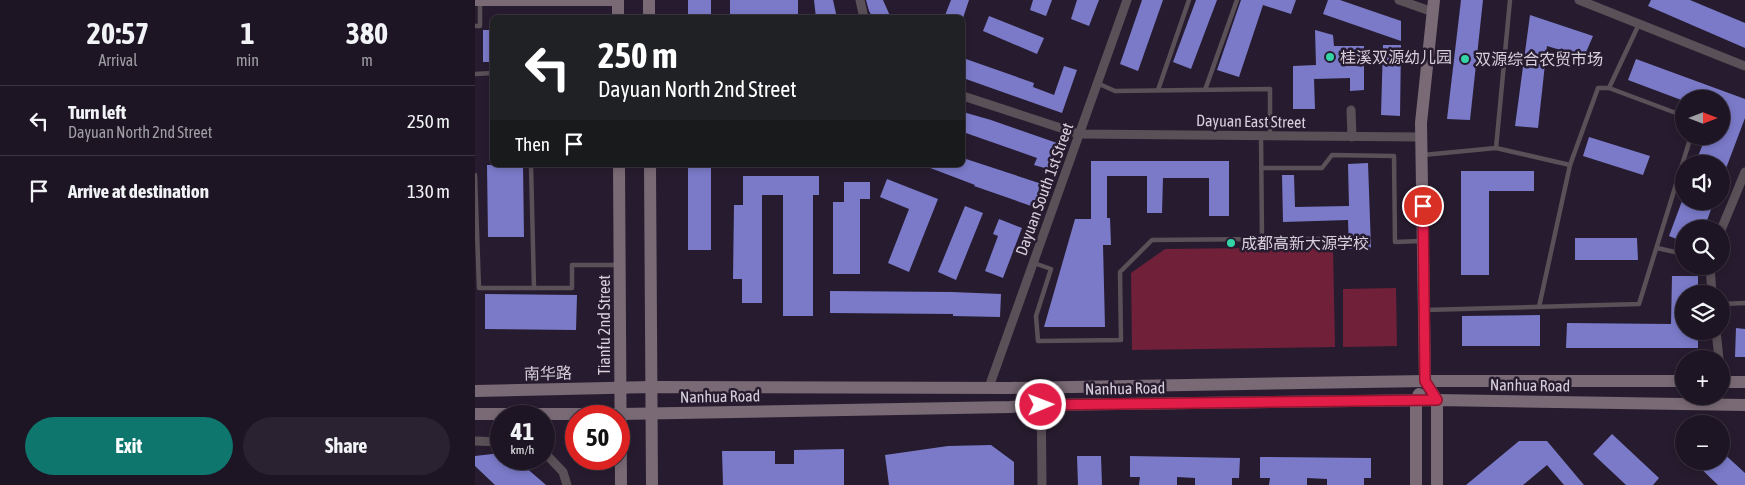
<!DOCTYPE html>
<meta charset="utf-8">
<style>
:root{--surface:#1d1523;--page:#2a2230;--text:#f1f3f6;--muted:#a09fa6;--line:#3b3441;--accent:#0f766e}
body{margin:0;font-family:"Asap Condensed","Noto Sans SC",sans-serif;background:var(--page);color:var(--text);height:100vh;display:flex;flex-direction:column;font-size:19px;white-space:nowrap}
*{box-sizing:border-box;margin:0}
p{font-size:16px;color:var(--muted)}
.icon{flex:none;width:28px;height:28px;fill:none;stroke:currentColor;stroke-width:2;stroke-linecap:round;stroke-linejoin:round}
.map{position:relative;flex:1;overflow:hidden}
.sheet{display:flex;flex-direction:column;background:var(--surface);width:475px}
.sheet>*{flex:none}
.guide{position:absolute;left:15px;top:15px;width:475px;height:152px;border-radius:8px;box-shadow:0 2px 8px #0003,0 0 0 1px var(--line);background:#202124;color:#fff;overflow:hidden}
.needle{width:32px;rotate:90deg}
.fabs{position:absolute;left:1200px;top:90px;display:grid;gap:10px}
.fabs a{display:grid;place-items:center;width:55px;height:55px;border-radius:50%;background:var(--surface);box-shadow:0 2px 8px #0003,0 0 0 1px var(--line);font-size:25px}
.speed{position:absolute;left:15px;top:405px;display:flex;gap:10px;font-size:25px;font-weight:700;text-align:center}
.speed>*{display:grid;place-content:center;width:65px;height:65px;border-radius:50%;background:var(--surface);box-shadow:0 2px 8px #0003,0 0 0 1px var(--line);line-height:1}
.speed small{font-size:12px;font-weight:400}
.speed .limit{border:8px solid #d22;background:#fff;color:#111}
.pin{position:absolute;display:grid;place-items:center;width:42px;height:42px;color:#fff;margin:-21px;border:2px solid #fff;border-radius:50%;box-shadow:0 1px 5px #0007}
.me{position:absolute;width:55px;margin:-28px;rotate:89deg;stroke-linejoin:round;filter:drop-shadow(0 0 4px #0008)}
.turn{display:flex;align-items:center;gap:18px;height:105px;padding:0 25px;font-size:22px}
.turn .icon{width:65px;height:65px;stroke-width:2.5}
.turn b{display:block;font-size:35px;line-height:42px}
.then{display:flex;align-items:center;height:48px;padding:0 25px;background:#0003;gap:10px;font-size:19px}
.eta{display:flex;justify-content:space-evenly;align-items:center;height:85px;text-align:center}
.eta b{font-size:30px;font-weight:700;line-height:35px}
.cta{display:flex;gap:10px;margin-top:auto;padding:10px 25px}
.cta a{flex:1;height:58px;border-radius:30px;background:var(--accent);color:#fff;font-size:20px;font-weight:700;line-height:58px;text-align:center}
.cta a+a{background:var(--page);color:var(--text)}
ul{padding:0;list-style:none}
li{display:flex;align-items:center;gap:15px;height:70px;padding:0 25px;border-top:1px solid var(--line)}
li div{flex:1}
li b{display:block;font-size:19px}
li em{font-style:normal}
main{display:flex;flex:1;min-height:0}
.map>svg:first-child{display:block}
.green{fill:#702038}
.building{fill:#7a7ac9}
.lines{fill:none;stroke-linecap:round;stroke-linejoin:round}
.lane{stroke:#5a5057;stroke-width:4.5}
.street{stroke:#5a5057;stroke-width:9}
.secondary{stroke:#7a6a75;stroke-width:12}
.route-casing{stroke:#92132f;stroke-width:12}
.route{stroke:#e11d48;stroke-width:9}
.poi-dot{fill:#34d4a7;stroke:#271c2f;stroke-width:2}
.labels{text-anchor:middle;dominant-baseline:central;stroke-width:5;stroke-linejoin:round;paint-order:stroke}
.poi-label{font-size:16px;fill:#d5cedb;stroke:#271c2f;text-anchor:start}
.street-label{font-size:16px;fill:#d5cedb;stroke:#271c2f}
</style>
<main>
<section class="sheet">
<div class="eta">
<div><b>20:57</b><p>Arrival</p></div>
<div><b>1</b><p>min</p></div>
<div><b>380</b><p>m</p></div>
</div>
<ul>
<li><svg class="icon" aria-label="left" viewBox="0 0 24 24"><path d="M17 20v-9H6M10 6l-5 5 5 5"/></svg><div><b>Turn left</b><p>Dayuan North 2nd Street</p></div><em>250 m</em></li>
<li><svg class="icon" aria-label="arrive" viewBox="0 0 24 24"><path d="M6 21V4h12l-3 4 3 4H6"/></svg><div><b>Arrive at destination</b></div><em>130 m</em></li>
</ul>
<div class="cta"><a>Exit</a><a>Share</a></div>
</section>
<div class="map">
<svg width="1270" height="485" viewBox="0 0 1270 485">
<rect width="100%" height="100%" fill="#271c2f"/>
<g class="green">
<path d="M 858,247 L 860,347 L 657,350 L 656,273 L 690,249 Z"/>
<path d="M 921,288 L 922,346 L 868,347 L 868,289 Z"/>
</g>
<g class="building">
<rect x="213" y="0" width="23" height="18"/>
<rect x="255" y="0" width="68" height="18"/>
<path d="M 339,0 L 358,0 L 362,18 L 341,18 Z"/>
<path d="M 391,0 L 408,0 L 416,18 L 398,18 L 394,11 Z"/>
<path d="M 476,0 L 494,0 L 488,18 L 469,18 Z"/>
<path d="M 558,0 L 577,0 L 571,16 L 555,10 Z"/>
<path d="M 602,0 L 624,0 L 614,26 L 596,19 Z"/>
<path d="M 667,0 L 688,0 L 663,71 L 645,64 Z"/>
<path d="M 721,0 L 742,0 L 716,69 L 698,62 Z"/>
<path d="M 766,0 L 821,0 L 816,14 L 788,5 L 764,77 L 742,70 Z"/>
<path d="M 853,0 L 865,0 L 926,21 L 926,41 L 848,14 Z"/>
<path d="M 986,0 L 1008,0 L 995,120 L 972,119 Z"/>
<path d="M 1176,0 L 1215,0 L 1270,23 L 1270,48 L 1173,6 Z"/>
<path d="M 1055,15 L 1118,36 L 1109,57 L 1072,46 L 1063,128 L 1040,126 Z"/>
<path d="M 514,16 L 569,38 L 562,54 L 508,31 Z"/>
<rect x="8" y="30" width="10" height="32"/>
<path d="M 840,30 L 858,35 L 859,46 L 889,46 L 889,90 L 875,91 L 875,78 L 839,79 L 840,109 L 818,109 L 818,66 L 841,65 Z"/>
<path d="M 908,45 L 926,45 L 925,116 L 906,115 Z"/>
<path d="M 488,58 L 559,83 L 558,87 L 579,95 L 589,66 L 602,70 L 587,113 L 488,78 Z"/>
<path d="M 1161,59 L 1270,99 L 1270,118 L 1247,179 L 1246,164 L 1220,164 L 1231,136 L 1246,136 L 1246,99 L 1209,99 L 1209,101 L 1153,80 Z"/>
<path d="M 488,112 L 516,120 L 582,143 L 573,169 L 559,165 L 562,158 L 488,132 Z"/>
<path d="M 1114,137 L 1175,156 L 1168,175 L 1108,156 Z"/>
<path d="M 488,158 L 570,185 L 562,208 L 499,186 L 500,185 L 450,166 L 488,165 Z"/>
<path d="M 616,161 L 754,161 L 754,216 L 734,216 L 734,178 L 688,178 L 687,213 L 672,213 L 672,176 L 632,176 L 632,218 L 635,218 L 636,245 L 628,245 L 630,327 L 569,327 L 600,219 L 616,219 Z"/>
<path d="M 893,163 L 896,248 L 874,249 L 873,220 L 808,222 L 807,175 L 819,175 L 820,207 L 874,206 L 873,164 Z"/>
<path d="M 12,165 L 48,165 L 49,237 L 13,237 Z"/>
<rect x="213" y="165" width="23" height="85"/>
<path d="M 986,171 L 1059,171 L 1059,191 L 1014,191 L 1014,275 L 986,275 Z"/>
<path d="M 268,176 L 344,176 L 344,195 L 338,195 L 338,316 L 308,316 L 308,195 L 287,195 L 287,303 L 267,303 L 267,279 L 258,279 L 259,205 L 268,205 Z"/>
<path d="M 412,179 L 463,199 L 434,272 L 413,263 L 434,209 L 405,197 Z"/>
<path d="M 369,182 L 395,182 L 395,199 L 385,199 L 385,274 L 358,274 L 358,202 L 369,202 Z"/>
<path d="M 1207,201 L 1239,201 L 1229,229 L 1209,229 L 1209,242 L 1194,236 Z"/>
<path d="M 490,206 L 508,213 L 481,280 L 463,272 Z"/>
<path d="M 524,219 L 547,228 L 528,278 L 510,271 L 523,236 L 518,234 Z"/>
<path d="M 1100,238 L 1162,238 L 1163,260 L 1100,260 Z"/>
<path d="M 1197,276 L 1223,276 L 1223,294 L 1209,294 L 1209,331 L 1223,331 L 1223,348 L 1091,348 L 1092,323 L 1196,324 Z"/>
<path d="M 355,291 L 477,292 L 526,294 L 525,317 L 478,316 L 478,314 L 355,313 Z"/>
<path d="M 10,294 L 102,295 L 101,330 L 10,329 Z"/>
<path d="M 1065,315 L 1065,346 L 987,346 L 987,316 Z"/>
<path d="M 1261,328 L 1270,329 L 1270,357 L 1260,357 Z"/>
<path d="M 1137,434 L 1184,478 L 1178,485 L 1151,485 L 1118,454 Z"/>
<path d="M 1044,441 L 1072,441 L 1109,485 L 1089,485 L 1072,465 L 1048,485 L 991,485 Z"/>
<path d="M 516,445 L 539,462 L 539,485 L 414,485 L 410,455 L 473,446 Z"/>
<path d="M 369,449 L 369,485 L 248,485 L 247,451 L 300,451 L 300,464 L 319,464 L 319,450 Z"/>
<path d="M 1246,451 L 1270,473 L 1270,485 L 1243,485 L 1218,461 L 1246,461 Z"/>
<path d="M 26,453 L 26,459 L 41,459 L 71,485 L 20,485 L 0,466 L 0,456 Z"/>
<path d="M 602,456 L 626,456 L 627,485 L 603,485 Z"/>
<path d="M 655,456 L 765,458 L 764,478 L 757,478 L 757,485 L 720,485 L 720,478 L 702,477 L 702,485 L 664,485 L 665,477 L 655,477 Z"/>
<path d="M 785,457 L 896,458 L 896,478 L 889,478 L 889,485 L 852,485 L 852,479 L 832,478 L 832,485 L 794,485 L 795,478 L 785,478 Z"/>
</g>
<g class="lines">
<g class="lane">
<path d="M 1164,24 L 1134,88 L 1209,116"/>
<path d="M 0,26 L 5,26 L 5,2"/>
<path d="M 0,74 L 18,73"/>
<path d="M 622,83 L 640,91 L 795,89 L 795,136"/>
<path d="M 683,90 L 714,0"/>
<path d="M 730,90 L 762,0"/>
<path d="M 1021,148 L 1035,0"/>
<path d="M 948,155 L 1021,148 L 1095,165"/>
<path d="M 56,165 L 59,288"/>
<path d="M 786,168 L 847,168 L 857,155 L 919,156 L 920,242 L 946,241"/>
<path d="M 0,175 L 4,288 L 97,288 L 97,265 L 143,265"/>
<path d="M 787,239 L 848,239"/>
<path d="M 1182,248 L 1209,254"/>
<path d="M 559,263 L 576,269 L 561,316 L 563,341 L 646,340 L 645,272 L 677,240 L 787,239 L 786,136"/>
<path d="M 1246,304 L 1270,303"/>
<path d="M 1064,307 L 1095,165 L 1123,88 L 1134,88"/>
<path d="M 950,310 L 1164,304 L 1216,136"/>
</g>
<g class="street">
<path d="M 385,0 L 389,18"/>
<path d="M 924,0 L 958,12"/>
<path d="M 1104,0 L 1270,66"/>
<path d="M 488,96 L 604,134 L 947,137"/>
<path d="M 876,110 L 877,137"/>
<path d="M 1246,230 L 1270,172"/>
<path d="M 1235,266 L 1237,294"/>
<path d="M 1241,331 L 1244,359"/>
<path d="M 514,387 L 652,0"/>
<path d="M 566,387 L 567,485"/>
<path d="M 0,441 L 26,442"/>
<path d="M 69,452 L 88,472 L 92,485"/>
</g>
<g class="secondary">
<path d="M 0,0 L 143,0"/>
<path d="M 143,0 L 143,18"/>
<path d="M 174,0 L 174,18"/>
<path d="M 959,0 L 946,123 L 950,381 L 962,400 L 962,485"/>
<path d="M 144,165 L 146,485"/>
<path d="M 175,165 L 177,485"/>
<path d="M 1246,382 L 1270,382"/>
<path d="M 0,391 L 176,387 L 535,388 L 950,381 L 1209,381"/>
<path d="M 0,414 L 146,414 L 535,407 L 566,405 L 962,400 L 1270,405"/>
<path d="M 941,485 L 941,400 L 944,394"/>
</g>
</g>
<g class="lines">
<defs>
<path id="route" d="M 566,405 L 962,400 L 950,381 L 948,206"/>
</defs>
<use href="#route" class="route-casing"/>
<use href="#route" class="route"/>
</g>
<g class="poi-dot">
<circle cx="855" cy="57" r="5"/>
<circle cx="990" cy="59" r="5"/>
<circle cx="756" cy="243" r="5"/>
</g>
<g class="labels">
<g class="poi-label">
<text x="865" y="57">桂溪双源幼儿园</text>
<text x="1000" y="59">双源综合农贸市场</text>
<text x="766" y="243">成都高新大源学校</text>
</g>
<g class="street-label">
<text transform="translate(776 121) rotate(1)">Dayuan East Street</text>
<text transform="translate(569 189) rotate(-70)">Dayuan South 1st Street</text>
<text transform="translate(129 325) rotate(-90)">Tianfu 2nd Street</text>
<text transform="translate(73 373) rotate(-1)">南华路</text>
<text transform="translate(1055 385) rotate(1)">Nanhua Road</text>
<text transform="translate(650 388) rotate(-1)">Nanhua Road</text>
<text transform="translate(245 396) rotate(-1)">Nanhua Road</text>
</g>
</g>
</svg>
<div class="fabs">
<a><svg class="needle" viewBox="-14 -14 28 28"><path d="M0-13l5 13h-10z" fill="#e53935"/><path d="M0 13l5-13h-10z" fill="#a09fa6"/></svg></a>
<a><svg class="icon" aria-label="sound" viewBox="0 0 24 24"><path d="M4 9h4l5-4v14l-5-4H4zM17 9q2 3 0 6"/></svg></a>
<a><svg class="icon" aria-label="search" viewBox="0 0 24 24"><circle cx="10" cy="10" r="6"/><path d="M15 15l6 6"/></svg></a>
<a><svg class="icon" aria-label="layers" viewBox="0 0 24 24"><path d="M12 4l9 5-9 5-9-5zM3 14l9 5 9-5"/></svg></a>
<a>+</a>
<a>−</a>
</div>
<div class="speed"><div>41<small>km/h</small></div><div class="limit">50</div></div>
<div class="pin" style="left:948px;top:206px;background:#d93025"><svg class="icon" aria-label="arrive" viewBox="0 0 24 24"><path d="M6 21V4h12l-3 4 3 4H6"/></svg></div>
<svg class="me" style="left:566px;top:405px" viewBox="-20 -20 40 40"><circle r="17" fill="#e11d48" stroke="#fff" stroke-width="3"/><path d="M0-11L8 9 0 5-8 9z" fill="#fff"/></svg>
<div class="guide">
<div class="turn"><svg class="icon" aria-label="left" viewBox="0 0 24 24"><path d="M17 20v-9H6M10 6l-5 5 5 5"/></svg><div><b>250 m</b>Dayuan North 2nd Street</div></div>
<div class="then">Then<svg class="icon" aria-label="arrive" viewBox="0 0 24 24"><path d="M6 21V4h12l-3 4 3 4H6"/></svg></div>
</div>
</div>
</main>
